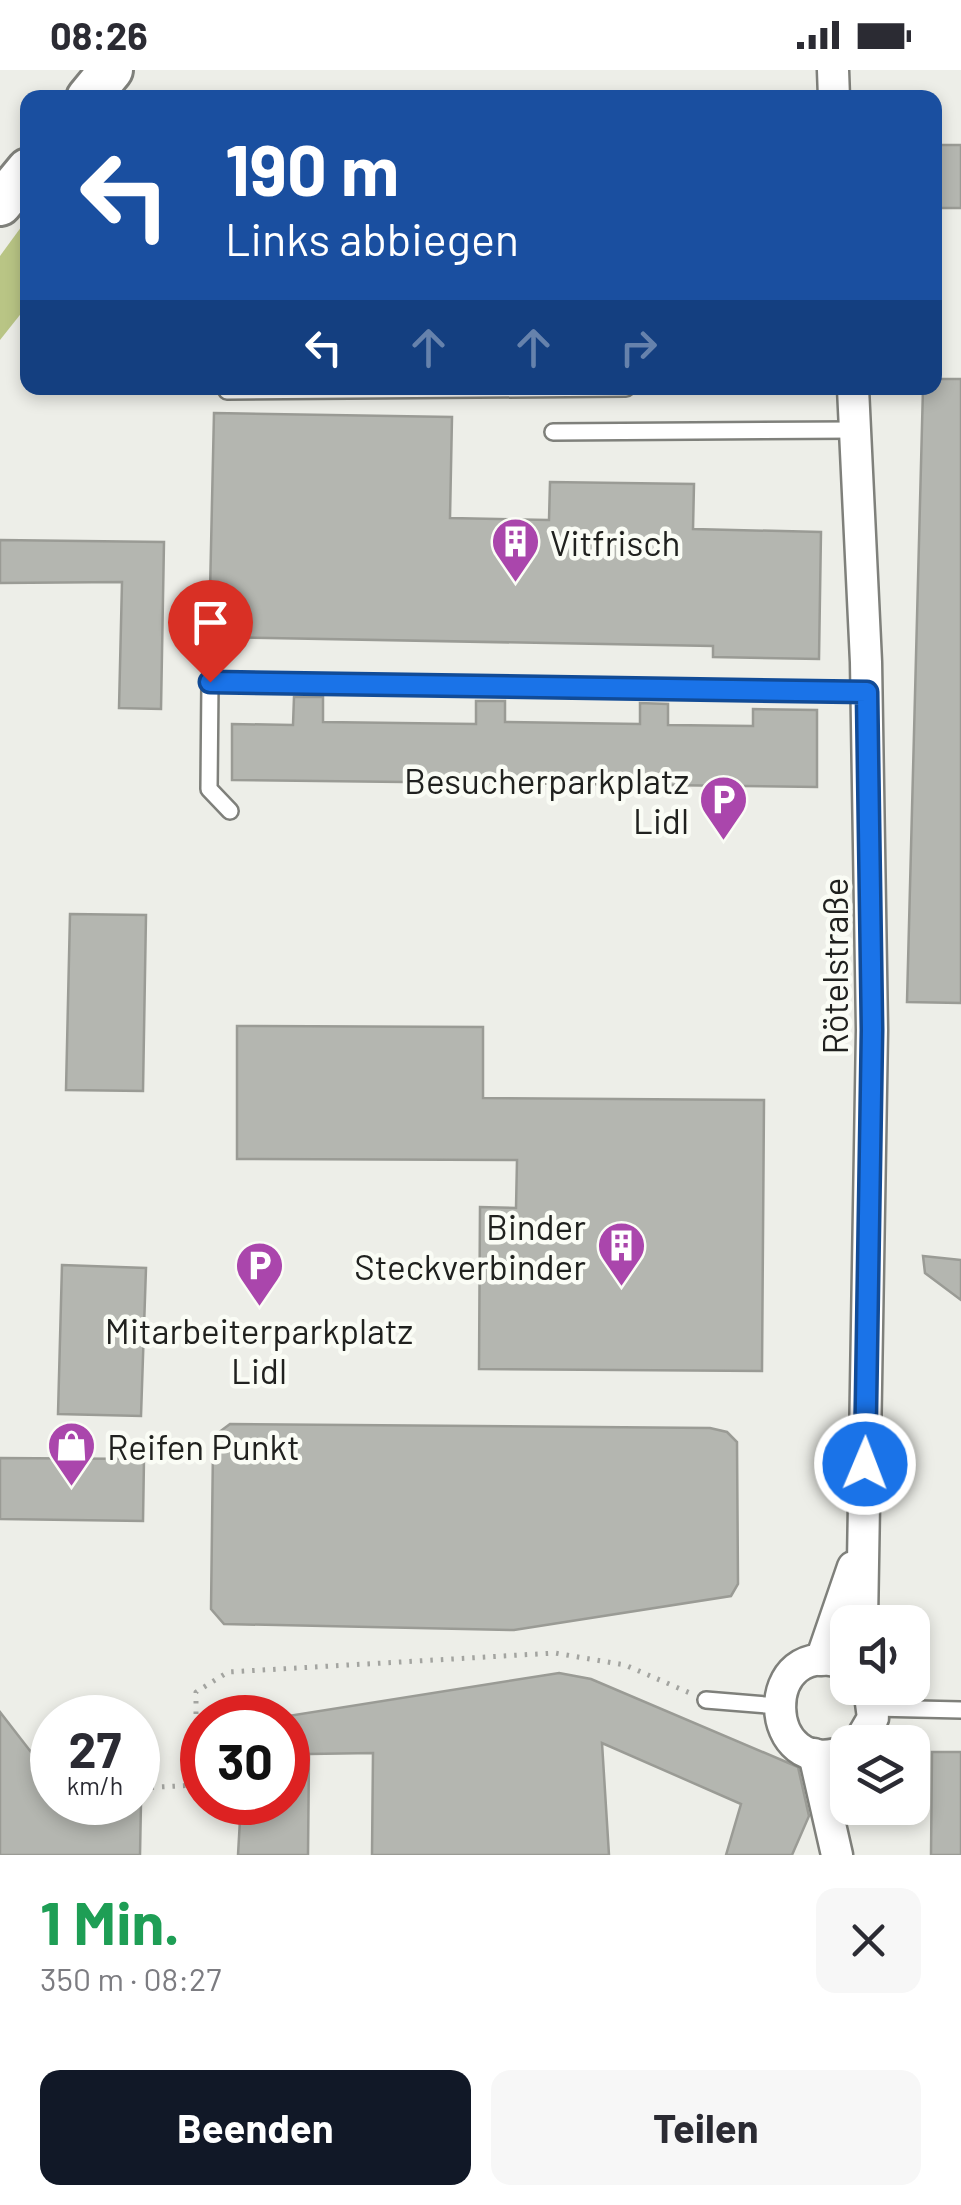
<!DOCTYPE html>
<html lang="de">
<meta charset="utf-8">
<style>
:root{--surface:#fff;--page:#f7f7f7;--text:#2b2b33;--muted:#7c7c81;--accent:#111827}
body{margin:0;font-family:Barlow,sans-serif;background:var(--page);color:var(--text);height:100vh;display:flex;flex-direction:column;font-size:38px;white-space:nowrap}
*{box-sizing:border-box;margin:0}
p{font-size:32px;color:var(--muted)}
.icon{flex:none;width:55px;height:55px;fill:none;stroke:currentColor;stroke-width:2;stroke-linecap:round;stroke-linejoin:round}
.map{position:relative;height:1785px;overflow:hidden}
.sheet{display:flex;flex-direction:column;background:var(--surface);flex:1}
.sheet>*{flex:none}
.top-card{position:absolute;left:20px;top:20px;width:922px;height:305px;border-radius:20px;box-shadow:0 5px 15px #0003;background:#1a4fa0;color:#fff;overflow:hidden}
.buttons{position:absolute;left:830px;top:1535px;display:grid;gap:20px}
.buttons a{display:grid;place-items:center;width:100px;height:100px;border-radius:20px;background:var(--surface);box-shadow:0 5px 15px #0003;font-size:50px}
.speed{position:absolute;left:30px;top:1625px;display:flex;gap:20px;font-size:50px;font-weight:700;text-align:center}
.speed>*{display:grid;place-content:center;width:130px;height:130px;border-radius:50%;background:var(--surface);box-shadow:0 5px 15px #0003;line-height:1}
.speed small{font-size:25px;font-weight:400}
.speed .limit{border:15px solid #d22;background:#fff;color:#111}
.pin{position:absolute;display:grid;place-items:center;width:85px;height:85px;color:#fff;margin:-102px -42px;border-radius:50% 50% 50% 0;rotate:-45deg;box-shadow:0 0 10px #0007}
.pin .icon{rotate:45deg}
.me{position:absolute;width:110px;margin:-55px;rotate:1deg;stroke-linejoin:round;filter:drop-shadow(0 0 8px #0008)}
.turn{display:flex;align-items:center;gap:35px;height:210px;padding:0 40px;font-size:45px}
.turn .icon{width:130px;height:130px;stroke-width:2.5}
.turn b{display:block;font-size:70px;line-height:85px}
.lanes{display:flex;align-items:center;height:95px;padding:0 40px;background:#0003;justify-content:center;gap:50px;direction:ltr}
.lanes .off{opacity:.35}
.round{display:grid;place-items:center;flex:none;width:105px;height:105px;border-radius:20px;background:var(--page)}
.overview{display:flex;align-items:center;justify-content:space-between;height:170px;padding:0 40px}
h1{font-size:60px;font-weight:700;line-height:75px;color:#1e9e55}
.action{display:flex;gap:20px;margin-top:auto;padding:20px 40px}
.action a{flex:1;height:115px;border-radius:20px;background:var(--accent);color:#fff;font-size:40px;font-weight:700;line-height:115px;text-align:center}
.action a+a{background:var(--page);color:var(--text)}
.status{display:flex;justify-content:space-between;align-items:center;height:70px;padding:0 50px;background:var(--surface);direction:ltr}
.status svg{height:28px;fill:currentColor}
.map>svg:first-child{display:block}
.green{fill:#b9c585}
.building{fill:#b4b6b0;stroke:#9a9b95;stroke-width:2.5}
.lines{fill:none;stroke-linecap:round;stroke-linejoin:round}
.service-casing{stroke:#7f807b;stroke-width:20}
.minor-casing{stroke:#7f807b;stroke-width:35}
.secondary-casing{stroke:#7f807b;stroke-width:48}
.path{stroke:#a3a4a0;stroke-width:5;stroke-dasharray:2.5 8;stroke-linecap:butt}
.service{stroke:#fff;stroke-width:15}
.minor{stroke:#fff;stroke-width:30}
.secondary{stroke:#fff;stroke-width:42}
.route-casing{stroke:#114b97;stroke-width:25}
.route{stroke:#1a73e8;stroke-width:18}
.labels{text-anchor:middle;dominant-baseline:central;stroke-width:9;stroke-linejoin:round;paint-order:stroke}
.poi-label{font-size:35px;fill:#20211f;stroke:#fafcf5;text-anchor:start}
.street-label{font-size:35px;fill:#20211f;stroke:#fafcf5}
</style>
<div class="status"><b>08:26</b><svg viewBox="0 0 49 12"><path d="M0 12V9h3v3zM5 12V6h3v6zM10 12V3h3v9zM15 12V0h3v12zM26 1h20v11H26zM47 4h2v5h-2z"/></svg></div>
<div class="map">
<svg width="961" height="1785" viewBox="0 0 961 1785">
<rect width="100%" height="100%" fill="#edeee8"/>
<path class="green" d="M 27,149 L 27,236 L 0,270 L 0,186 Z"/>
<g class="building">
<rect x="935" y="75" width="26" height="63"/>
<path d="M 935,309 L 961,309 L 961,933 L 907,932 L 923,318 L 935,318 Z"/>
<path d="M 214,343 L 452,347 L 450,448 L 549,450 L 550,412 L 694,414 L 693,459 L 821,462 L 819,589 L 713,587 L 713,576 L 209,567 Z"/>
<path d="M 0,470 L 164,472 L 161,639 L 119,638 L 122,512 L 0,513 Z"/>
<path d="M 294,627 L 323,627 L 323,652 L 476,654 L 476,631 L 505,631 L 505,652 L 640,654 L 640,633 L 668,634 L 668,655 L 753,656 L 753,639 L 817,640 L 817,717 L 232,710 L 232,654 L 293,655 Z"/>
<path d="M 70,844 L 146,845 L 143,1021 L 66,1020 Z"/>
<path d="M 237,956 L 483,957 L 483,1028 L 764,1030 L 762,1301 L 479,1299 L 480,1137 L 516,1138 L 517,1090 L 237,1089 Z"/>
<path d="M 923,1186 L 961,1190 L 961,1230 L 925,1203 Z"/>
<path d="M 62,1195 L 146,1198 L 141,1346 L 58,1344 Z"/>
<path d="M 230,1354 L 710,1358 L 727,1362 L 737,1372 L 738,1514 L 731,1526 L 514,1560 L 224,1554 L 211,1539 L 213,1378 L 218,1363 Z"/>
<path d="M 0,1388 L 144,1389 L 143,1451 L 0,1449 Z"/>
<path d="M 559,1603 L 591,1609 L 798,1697 L 809,1746 L 792,1785 L 726,1785 L 741,1734 L 602,1673 L 609,1785 L 372,1785 L 373,1683 L 309,1684 L 308,1785 L 238,1785 L 241,1732 L 288,1732 L 288,1646 Z"/>
<path d="M 0,1642 L 31,1682 L 52,1683 L 52,1732 L 141,1732 L 140,1785 L 0,1785 Z"/>
<path d="M 932,1682 L 961,1682 L 961,1785 L 931,1785 Z"/>
</g>
<g class="lines">
<defs>
<g id="service">
<path d="M 227,318 L 227,321 L 626,318"/>
<path d="M 553,362 L 855,360"/>
<path d="M 230,741 L 209,719 L 210,612 L 867,622"/>
<path d="M 706,1630 L 778,1636"/>
<path d="M 874,1638 L 961,1640"/>
</g>
<g id="minor">
<path d="M 833,0 L 834,28"/>
<path d="M 853,318 L 866,592 L 872,960 L 862,1552"/>
<path d="M 821,1590 L 853,1497"/>
<path d="M 848,1595 C 755,1559 760,1717 848,1680"/>
<path d="M 859,1672 L 873,1648 L 869,1618"/>
<path d="M 814,1684 L 837,1785"/>
</g>
<g id="secondary">
<path d="M 88,28 L 111,0"/>
<path d="M 0,134 L 28,100"/>
</g>
</defs>
<use href="#service" class="service-casing"/>
<use href="#minor" class="minor-casing"/>
<use href="#secondary" class="secondary-casing"/>
<path class="path" d="M 141,1718 L 196,1715 L 196,1622 L 228,1602 L 555,1583 L 625,1595 L 690,1623"/>
<use href="#service" class="service"/>
<use href="#minor" class="minor"/>
<use href="#secondary" class="secondary"/>
</g>
<g class="lines">
<defs>
<path id="route" d="M 210,612 L 867,622 L 872,960 L 865,1394"/>
</defs>
<use href="#route" class="route-casing"/>
<use href="#route" class="route"/>
</g>
<defs>
<symbol id="building-pin" viewBox="-11 -11 22 30"><path d="M0 17L-7.5 6A9.5 9.5 0 1 1 7.5 6Z" fill="#aa46ac" stroke="#fafcf5"/><path d="M-4-6H4V6H1V3H-1V6H-4ZM-2.5-4.3h1.7v1.8h-1.7ZM.8-4.3h1.7v1.8H.8ZM-2.5-1h1.7V.8h-1.7ZM.8-1h1.7V.8H.8Z" fill="#fff"/></symbol>
<symbol id="parking-pin" viewBox="-11 -11 22 30"><path d="M0 17L-7.5 6A9.5 9.5 0 1 1 7.5 6Z" fill="#aa46ac" stroke="#fafcf5"/><path d="M-3.5-5.5H1a3.5 3.5 0 0 1 0 7H-1V5.5H-3.5ZM-1-3.4V-.6H.8a1.4 1.4 0 0 0 0-2.8Z" fill="#fff"/></symbol>
<symbol id="shop-pin" viewBox="-11 -11 22 30"><path d="M0 17L-7.5 6A9.5 9.5 0 1 1 7.5 6Z" fill="#aa46ac" stroke="#fafcf5"/><path d="M-5-2.5h2.3a2.7 3.5 0 0 1 5.4 0H5L5.5 6h-11ZM-1.5-2.5h3a1.5 2.3 0 0 0-3 0Z" fill="#fff"/></symbol>
</defs>
<g fill-rule="evenodd">
<use href="#building-pin" x="488" y="444" width="55" height="75"/>
<use href="#parking-pin" x="696" y="702" width="55" height="75"/>
<use href="#building-pin" x="594" y="1148" width="55" height="75"/>
<use href="#parking-pin" x="232" y="1168" width="55" height="75"/>
<use href="#shop-pin" x="44" y="1348" width="55" height="75"/>
</g>
<g class="labels">
<g class="poi-label">
<text x="550" y="472">Vitfrisch</text>
<text x="689" y="710" text-anchor="end">Besucherparkplatz<tspan x="689" dy="40">Lidl</tspan></text>
<text x="586" y="1156" text-anchor="end">Binder<tspan x="586" dy="40">Steckverbinder</tspan></text>
<text x="259" y="1260" text-anchor="middle">Mitarbeiterparkplatz<tspan x="259" dy="40">Lidl</tspan></text>
<text x="107" y="1376">Reifen Punkt</text>
</g>
<g class="street-label">
<text transform="translate(834 896) rotate(-90)">Rötelstraße</text>
</g>
</g>
</svg>
<div class="buttons">
<a><svg class="icon" aria-label="sound" viewBox="0 0 24 24"><path d="M4 9h4l5-4v14l-5-4H4zM17 9q2 3 0 6"/></svg></a>
<a><svg class="icon" aria-label="layers" viewBox="0 0 24 24"><path d="M12 4l9 5-9 5-9-5zM3 14l9 5 9-5"/></svg></a>
</div>
<div class="speed"><div>27<small>km/h</small></div><div class="limit">30</div></div>
<div class="pin" style="left:210px;top:612px;background:#d93025"><svg class="icon" aria-label="arrive" viewBox="0 0 24 24"><path d="M6 21V4h12l-3 4 3 4H6"/></svg></div>
<svg class="me" style="left:865px;top:1394px" viewBox="-20 -20 40 40"><circle r="17" fill="#1a73e8" stroke="#fff" stroke-width="3"/><path d="M0-11L8 9 0 5-8 9z" fill="#fff"/></svg>
<div class="top-card">
<div class="turn"><svg class="icon" aria-label="left" viewBox="0 0 24 24"><path d="M17 20v-9H6M10 6l-5 5 5 5"/></svg><div><b>190 m</b>Links abbiegen</div></div>
<div class="lanes"><svg class="icon" aria-label="left" viewBox="0 0 24 24"><path d="M17 20v-9H6M10 6l-5 5 5 5"/></svg><svg class="icon off" aria-label="ahead" viewBox="0 0 24 24"><path d="M12 20V5M6 11l6-6 6 6"/></svg><svg class="icon off" aria-label="ahead" viewBox="0 0 24 24"><path d="M12 20V5M6 11l6-6 6 6"/></svg><svg class="icon off" aria-label="right" viewBox="0 0 24 24"><path d="M7 20v-9h11M14 6l5 5-5 5"/></svg></div>
</div>
</div>
<section class="sheet">
<div class="overview"><div><h1>1 Min.</h1><p>350 m · 08:27</p></div><a class="round"><svg class="icon" aria-label="close" viewBox="0 0 24 24"><path d="M6 6l12 12M18 6L6 18"/></svg></a></div>
<div class="action"><a>Beenden</a><a>Teilen</a></div>
</section>
